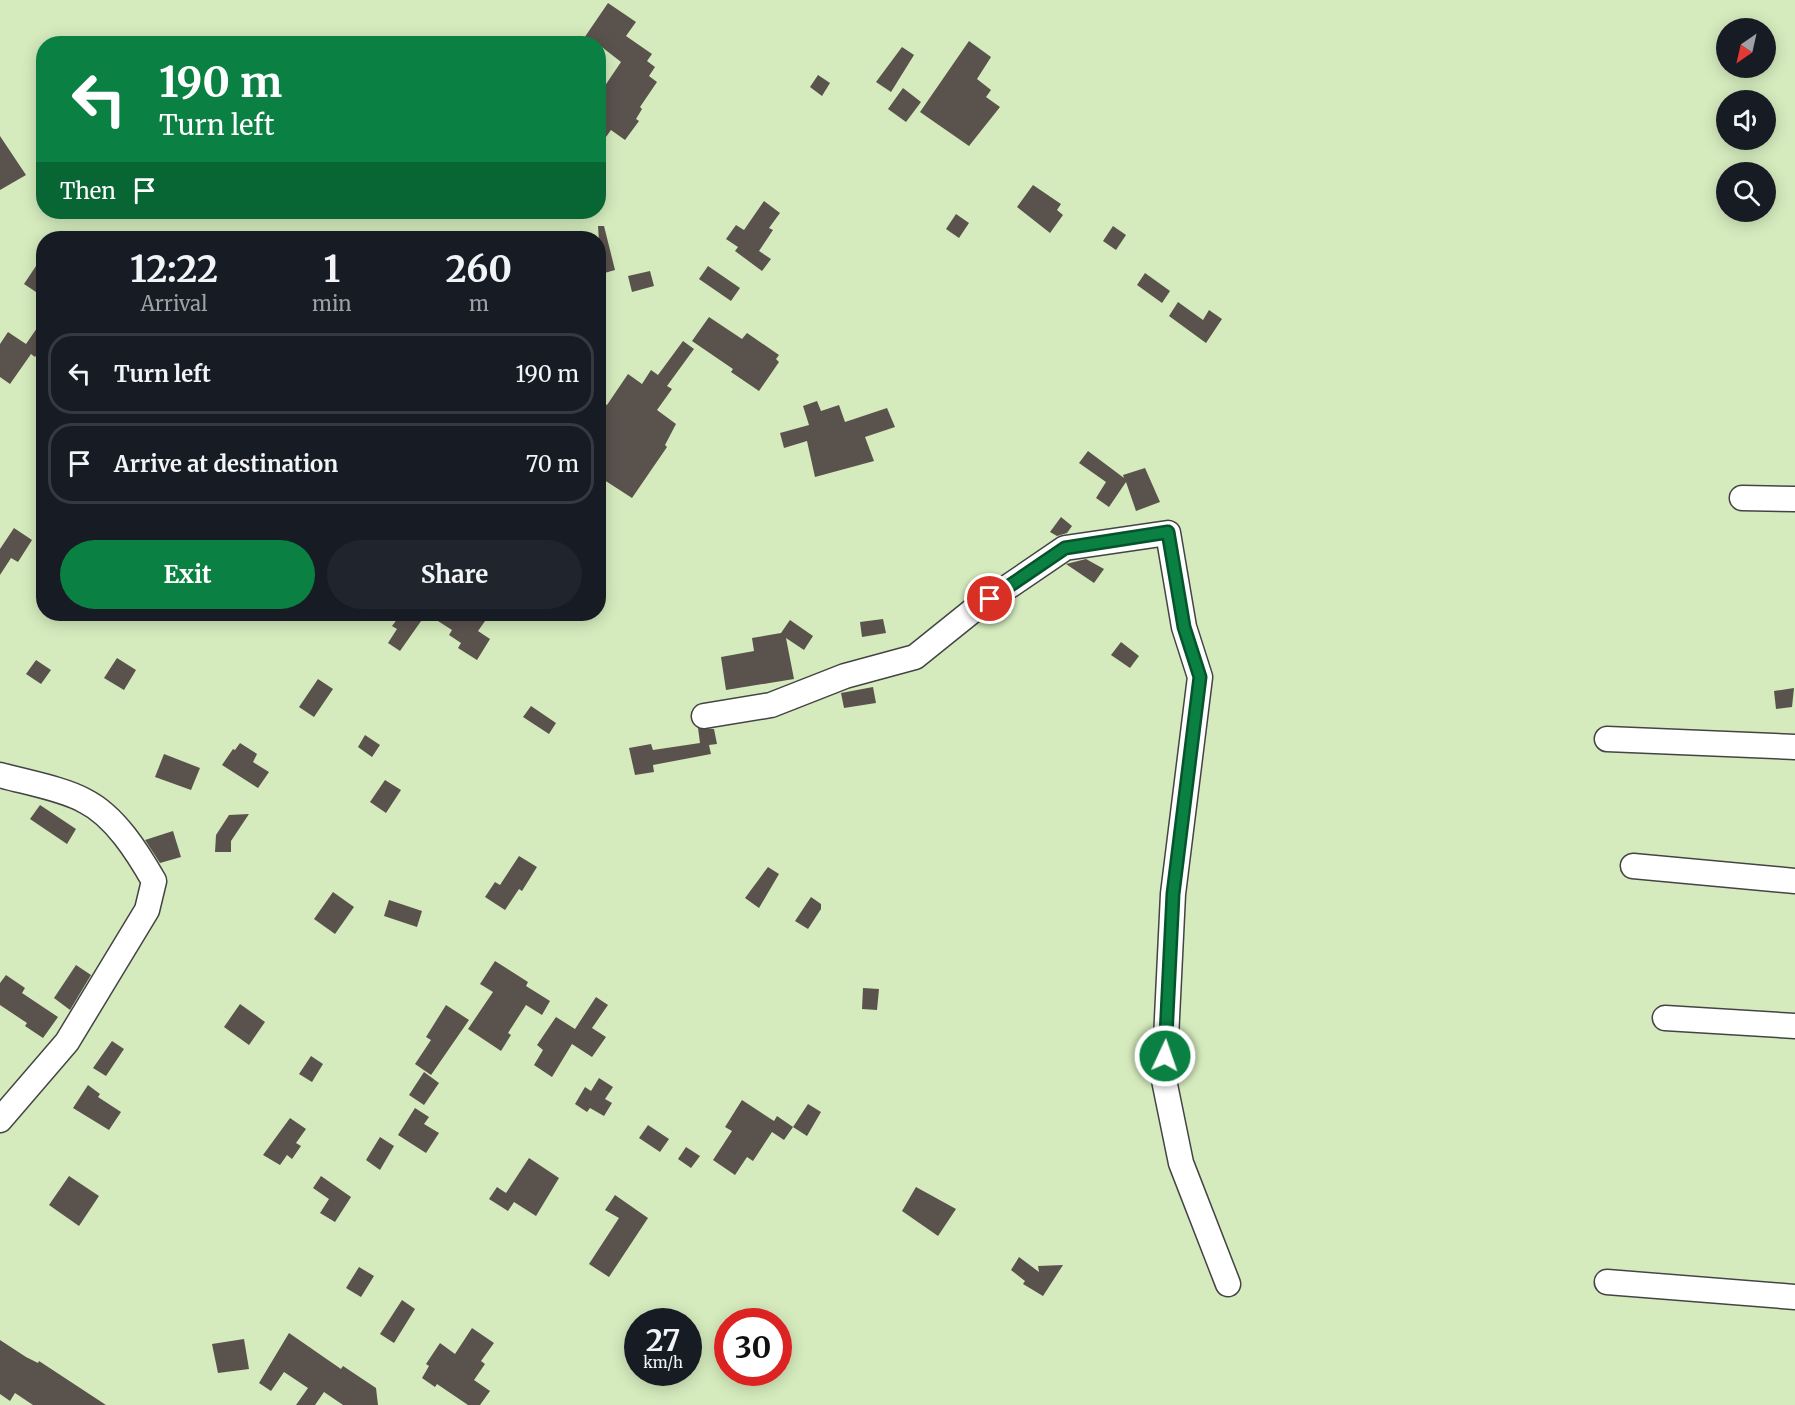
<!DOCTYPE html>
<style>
:root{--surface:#171b24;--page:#20242c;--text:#f1f3f6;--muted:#9ea1a6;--line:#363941;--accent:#0b8043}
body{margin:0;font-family:Merriweather,serif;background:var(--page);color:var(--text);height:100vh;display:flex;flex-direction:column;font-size:22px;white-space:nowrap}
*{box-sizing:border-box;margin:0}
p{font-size:20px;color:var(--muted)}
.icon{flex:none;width:33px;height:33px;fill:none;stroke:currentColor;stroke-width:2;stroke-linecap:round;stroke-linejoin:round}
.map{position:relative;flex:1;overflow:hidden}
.sheet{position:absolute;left:36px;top:231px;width:570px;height:390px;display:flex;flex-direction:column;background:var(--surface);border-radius:24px;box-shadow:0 3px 15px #0003}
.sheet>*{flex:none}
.guide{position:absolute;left:36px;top:36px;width:570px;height:183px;border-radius:24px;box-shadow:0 3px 15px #0003;background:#0b8043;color:#fff;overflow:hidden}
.needle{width:39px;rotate:214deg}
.tools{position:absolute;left:1716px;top:18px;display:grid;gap:12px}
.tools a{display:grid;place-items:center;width:60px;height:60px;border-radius:50%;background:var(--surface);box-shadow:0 3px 15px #0003;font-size:30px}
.speed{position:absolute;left:624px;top:1308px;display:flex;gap:12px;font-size:30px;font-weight:700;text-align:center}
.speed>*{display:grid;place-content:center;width:78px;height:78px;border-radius:50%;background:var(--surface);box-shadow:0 3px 15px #0003;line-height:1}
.speed small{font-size:15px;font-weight:400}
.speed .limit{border:9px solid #d22;background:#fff;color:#111}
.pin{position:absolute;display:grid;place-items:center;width:51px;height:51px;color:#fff;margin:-26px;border:3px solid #fff;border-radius:50%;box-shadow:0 2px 6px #0007}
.me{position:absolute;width:66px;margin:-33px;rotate:3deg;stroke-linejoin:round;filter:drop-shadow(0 0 4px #0008)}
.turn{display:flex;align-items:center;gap:21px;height:126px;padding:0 24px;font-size:27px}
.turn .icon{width:78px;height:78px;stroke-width:2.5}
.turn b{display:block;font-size:42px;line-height:51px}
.then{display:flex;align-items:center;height:57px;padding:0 24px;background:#0003;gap:12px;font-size:22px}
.eta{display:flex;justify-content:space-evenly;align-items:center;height:102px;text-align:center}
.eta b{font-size:36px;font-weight:700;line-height:42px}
.cta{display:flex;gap:12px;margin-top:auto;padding:12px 24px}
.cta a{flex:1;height:69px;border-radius:36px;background:var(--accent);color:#fff;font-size:24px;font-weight:700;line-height:69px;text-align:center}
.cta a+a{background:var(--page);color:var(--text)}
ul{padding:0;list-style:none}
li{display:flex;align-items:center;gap:18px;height:81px;margin:0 12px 9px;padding:0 12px;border:3px solid var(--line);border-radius:24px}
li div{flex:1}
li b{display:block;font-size:22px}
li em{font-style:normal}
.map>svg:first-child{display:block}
.green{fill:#d5ebbd;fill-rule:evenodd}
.building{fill:#5a524d}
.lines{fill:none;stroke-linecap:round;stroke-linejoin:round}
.minor-casing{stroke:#444;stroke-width:27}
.minor{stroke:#fff;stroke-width:24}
.route-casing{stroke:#07532c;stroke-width:15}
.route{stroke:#0b8043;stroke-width:10}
</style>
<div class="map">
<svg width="1795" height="1405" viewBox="0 0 1795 1405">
<rect width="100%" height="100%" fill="#fffdf5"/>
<path class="green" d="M 0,0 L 1795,0 L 1795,1405 L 0,1405 ZM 1726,28 L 1766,28 L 1766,68 L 1726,68 ZM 44,44 L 598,44 L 598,212 L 44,212 ZM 1726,100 L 1766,100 L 1766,140 L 1726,140 ZM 1726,172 L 1766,172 L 1766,212 L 1726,212 ZM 44,238 L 598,238 L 598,614 L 44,614 ZM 638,1322 L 688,1322 L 688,1372 L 638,1372 ZM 728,1322 L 778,1322 L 778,1372 L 728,1372 Z"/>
<g class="building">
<path d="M 608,3 L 636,22 L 626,36 L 652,54 L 647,61 L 655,67 L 649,76 L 657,82 L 640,107 L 642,109 L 636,119 L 639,121 L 625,140 L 611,130 L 598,148 L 598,96 L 621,62 L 598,44 L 580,44 Z"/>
<path d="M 969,41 L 991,57 L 977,79 L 991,90 L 986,97 L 1000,107 L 969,146 L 920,112 Z"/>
<path d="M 902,47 L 914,55 L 891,92 L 876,82 Z"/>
<path d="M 818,75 L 830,83 L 822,96 L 810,87 Z"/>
<path d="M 903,88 L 921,102 L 906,122 L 888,109 Z"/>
<path d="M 0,136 L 26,175 L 0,190 Z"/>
<path d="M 1033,185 L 1061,204 L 1057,210 L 1063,215 L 1050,233 L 1017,207 Z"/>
<path d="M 764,201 L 780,213 L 769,228 L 773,230 L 759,251 L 771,259 L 762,271 L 735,251 L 738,247 L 726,239 L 736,225 L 744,230 Z"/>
<path d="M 956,214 L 969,223 L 959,238 L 946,229 Z"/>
<path d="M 598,226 L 604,226 L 615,270 L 601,274 Z"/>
<path d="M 1113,226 L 1126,235 L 1116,250 L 1103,241 Z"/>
<path d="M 44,254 L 44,282 L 36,292 L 24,284 Z"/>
<path d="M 708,266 L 740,288 L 731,301 L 699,279 Z"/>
<path d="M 650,271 L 654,286 L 632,292 L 628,276 Z"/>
<path d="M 1145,273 L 1170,291 L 1162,303 L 1137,285 Z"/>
<path d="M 1178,302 L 1203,320 L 1209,310 L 1222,319 L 1206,343 L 1169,316 Z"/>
<path d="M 709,317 L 742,339 L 747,333 L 779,355 L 776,359 L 779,362 L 759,391 L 731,372 L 733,369 L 692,341 Z"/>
<path d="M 44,318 L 44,344 L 35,357 L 31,354 L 10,384 L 0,377 L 0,344 L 8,332 L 26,344 Z"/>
<path d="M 683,341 L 694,349 L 667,386 L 672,389 L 657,410 L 676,424 L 665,445 L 667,447 L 632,498 L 598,476 L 598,399 L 607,405 L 628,374 L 642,384 L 651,370 L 658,375 Z"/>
<path d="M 817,401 L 821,411 L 839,405 L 845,422 L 887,408 L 895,427 L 865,437 L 874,461 L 815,477 L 807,441 L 784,448 L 780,433 L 809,425 L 803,406 Z"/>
<path d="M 1088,451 L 1124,478 L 1123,475 L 1145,468 L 1160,502 L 1136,511 L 1126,482 L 1109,507 L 1096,498 L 1106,482 L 1079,463 Z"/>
<path d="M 1061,517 L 1072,526 L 1067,533 L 1057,536 L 1050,532 Z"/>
<path d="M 14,528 L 32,540 L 18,562 L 11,558 L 0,575 L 0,549 Z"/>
<path d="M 1086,559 L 1104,569 L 1094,583 L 1066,564 Z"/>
<path d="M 401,614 L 426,614 L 400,651 L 388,643 L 397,629 L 392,626 Z"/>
<path d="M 427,614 L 490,614 L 478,631 L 490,639 L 477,660 L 458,648 L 461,643 L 449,635 L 452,630 Z"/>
<path d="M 883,619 L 886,633 L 862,637 L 860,622 Z"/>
<path d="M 790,620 L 813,636 L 804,650 L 786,638 L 794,679 L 726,690 L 721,657 L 754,651 L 752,638 L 781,633 Z"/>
<path d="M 1121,642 L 1139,656 L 1130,668 L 1111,655 Z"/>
<path d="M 117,658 L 136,670 L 124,690 L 104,678 Z"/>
<path d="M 36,660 L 51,670 L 41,684 L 26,674 Z"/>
<path d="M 318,679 L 333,689 L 314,717 L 299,707 Z"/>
<path d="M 873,687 L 876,703 L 844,708 L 841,693 Z"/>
<path d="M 1794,688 L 1792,707 L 1776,709 L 1774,691 Z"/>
<path d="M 531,706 L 556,723 L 549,734 L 523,717 Z"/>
<path d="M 698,728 L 714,729 L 717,744 L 709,745 L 711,754 L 653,765 L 654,772 L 635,775 L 629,748 L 651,744 L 653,750 L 700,743 Z"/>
<path d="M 365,735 L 380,745 L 372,757 L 358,747 Z"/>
<path d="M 240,743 L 257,754 L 253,762 L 269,772 L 258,788 L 222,765 L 233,749 L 235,750 Z"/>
<path d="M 164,754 L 200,768 L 191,790 L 155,777 Z"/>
<path d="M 385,780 L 401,790 L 386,813 L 370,802 Z"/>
<path d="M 40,805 L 76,829 L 67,844 L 30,819 Z"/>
<path d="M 249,814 L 231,841 L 231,852 L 215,852 L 216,835 L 229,815 Z"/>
<path d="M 173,831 L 181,857 L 160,863 L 145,840 Z"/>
<path d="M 519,856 L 537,867 L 522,891 L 519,889 L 505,910 L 485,897 L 495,882 L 500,885 Z"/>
<path d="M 768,867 L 779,874 L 759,908 L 745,898 Z"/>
<path d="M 333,892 L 354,907 L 335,934 L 314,919 Z"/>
<path d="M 811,897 L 821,904 L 821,909 L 808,929 L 795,921 Z"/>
<path d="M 389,900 L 422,911 L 417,927 L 384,916 Z"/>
<path d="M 495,961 L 528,982 L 526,986 L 550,1001 L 542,1015 L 526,1005 L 508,1033 L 511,1035 L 501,1051 L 468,1029 L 493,992 L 480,984 Z"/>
<path d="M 76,965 L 91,975 L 70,1010 L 54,998 Z"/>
<path d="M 6,975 L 25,988 L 22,993 L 58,1017 L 43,1038 L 25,1026 L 27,1023 L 0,1005 L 0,983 Z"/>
<path d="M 863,988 L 879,989 L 877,1010 L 862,1009 Z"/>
<path d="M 596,997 L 608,1005 L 592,1028 L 606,1037 L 592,1057 L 572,1044 L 552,1077 L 534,1065 L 543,1050 L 537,1045 L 556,1017 L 575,1029 Z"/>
<path d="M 240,1004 L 265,1022 L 249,1045 L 224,1027 Z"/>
<path d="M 446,1005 L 469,1020 L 431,1075 L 415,1064 L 431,1040 L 426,1037 Z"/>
<path d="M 112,1041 L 124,1049 L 106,1076 L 93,1068 Z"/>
<path d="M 311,1056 L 323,1064 L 312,1082 L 299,1074 Z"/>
<path d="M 424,1072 L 439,1083 L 424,1105 L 409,1095 Z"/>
<path d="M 599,1078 L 613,1087 L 605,1099 L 612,1103 L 604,1116 L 590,1108 L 587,1112 L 575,1104 L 585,1087 L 591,1091 Z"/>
<path d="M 88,1085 L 100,1094 L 98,1097 L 121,1112 L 109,1130 L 73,1108 Z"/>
<path d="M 742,1100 L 774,1121 L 777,1116 L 793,1127 L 808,1104 L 821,1112 L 807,1136 L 793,1127 L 784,1140 L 772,1132 L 753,1161 L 747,1157 L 735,1175 L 713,1160 L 732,1131 L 725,1127 Z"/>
<path d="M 415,1108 L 429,1117 L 424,1124 L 439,1133 L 426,1153 L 398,1135 Z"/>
<path d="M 290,1118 L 306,1129 L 296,1143 L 301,1146 L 292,1159 L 287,1155 L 280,1165 L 263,1155 Z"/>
<path d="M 648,1125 L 669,1139 L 660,1152 L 639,1138 Z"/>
<path d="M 380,1137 L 394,1146 L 380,1170 L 366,1160 Z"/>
<path d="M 686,1147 L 700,1156 L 691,1168 L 678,1159 Z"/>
<path d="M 529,1158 L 559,1178 L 536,1216 L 514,1202 L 508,1211 L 489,1199 L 497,1187 L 506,1193 Z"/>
<path d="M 69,1176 L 99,1196 L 79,1226 L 49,1205 Z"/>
<path d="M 321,1176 L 351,1197 L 335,1222 L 320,1213 L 329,1199 L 313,1188 Z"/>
<path d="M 916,1187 L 956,1209 L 938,1236 L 902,1211 Z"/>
<path d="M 615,1195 L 648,1218 L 609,1277 L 589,1264 L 619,1218 L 605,1210 Z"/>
<path d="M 1019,1257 L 1039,1272 L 1038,1266 L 1063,1265 L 1043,1296 L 1023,1284 L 1025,1281 L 1011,1270 Z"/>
<path d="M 359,1267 L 374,1276 L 361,1297 L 346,1288 Z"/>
<path d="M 402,1300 L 415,1309 L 394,1343 L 380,1334 Z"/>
<path d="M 472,1328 L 494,1343 L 481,1361 L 485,1364 L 474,1380 L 490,1391 L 480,1405 L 468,1405 L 437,1384 L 435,1387 L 422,1378 L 429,1366 L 426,1364 L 440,1343 L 455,1354 Z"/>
<path d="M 289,1333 L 341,1369 L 343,1366 L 376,1388 L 378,1405 L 343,1405 L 324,1392 L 315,1405 L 296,1405 L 308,1388 L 284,1372 L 271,1391 L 259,1383 Z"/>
<path d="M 244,1339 L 249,1369 L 218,1373 L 212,1344 Z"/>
<path d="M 0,1340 L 26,1357 L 38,1363 L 39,1361 L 106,1405 L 33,1405 L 15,1393 L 10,1401 L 0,1394 Z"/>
</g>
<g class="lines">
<defs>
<g id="minor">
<path d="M 1742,498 L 1795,499"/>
<path d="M 704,716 L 771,705 L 845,676 L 915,657 L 971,612 L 1065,548 L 1168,533 L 1184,627 L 1200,677 L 1173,894 L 1164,1080 L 1181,1163 L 1228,1284"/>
<path d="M 1607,739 L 1795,747"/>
<path d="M 0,775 C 25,782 64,789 85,801 C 115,816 138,853 154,881 L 147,910 L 67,1042 L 0,1120"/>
<path d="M 1633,866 L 1795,881"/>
<path d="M 1665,1018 L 1795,1026"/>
<path d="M 1607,1282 L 1795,1297"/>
</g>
</defs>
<use href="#minor" class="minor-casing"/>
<use href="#minor" class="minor"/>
</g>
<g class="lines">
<defs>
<path id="route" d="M 990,599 L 1065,548 L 1168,532 L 1184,627 L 1200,677 L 1173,894 L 1165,1056"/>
</defs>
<use href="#route" class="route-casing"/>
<use href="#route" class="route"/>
</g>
</svg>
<div class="tools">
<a><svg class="needle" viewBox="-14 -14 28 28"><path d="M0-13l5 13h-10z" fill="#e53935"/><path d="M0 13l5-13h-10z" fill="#9ea1a6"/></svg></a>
<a><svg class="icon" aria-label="sound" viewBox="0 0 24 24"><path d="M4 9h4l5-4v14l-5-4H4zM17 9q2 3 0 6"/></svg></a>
<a><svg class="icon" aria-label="search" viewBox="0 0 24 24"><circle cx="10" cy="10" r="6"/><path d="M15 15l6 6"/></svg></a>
</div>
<div class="speed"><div>27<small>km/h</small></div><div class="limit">30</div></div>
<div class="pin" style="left:990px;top:599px;background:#d93025"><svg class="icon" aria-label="arrive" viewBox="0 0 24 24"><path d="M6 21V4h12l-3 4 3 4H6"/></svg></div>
<svg class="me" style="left:1165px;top:1056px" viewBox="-20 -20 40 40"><circle r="17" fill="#0b8043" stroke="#fff" stroke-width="3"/><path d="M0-11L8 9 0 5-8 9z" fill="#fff"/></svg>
<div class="guide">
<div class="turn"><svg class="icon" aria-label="left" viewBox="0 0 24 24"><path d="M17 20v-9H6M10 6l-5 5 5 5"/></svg><div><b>190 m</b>Turn left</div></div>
<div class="then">Then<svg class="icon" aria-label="arrive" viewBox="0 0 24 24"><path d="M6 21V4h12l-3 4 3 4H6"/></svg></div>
</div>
<section class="sheet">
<div class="eta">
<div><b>12:22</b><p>Arrival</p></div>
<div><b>1</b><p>min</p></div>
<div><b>260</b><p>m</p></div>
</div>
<ul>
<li><svg class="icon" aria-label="left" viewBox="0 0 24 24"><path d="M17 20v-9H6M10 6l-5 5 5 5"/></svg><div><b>Turn left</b></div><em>190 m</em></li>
<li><svg class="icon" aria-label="arrive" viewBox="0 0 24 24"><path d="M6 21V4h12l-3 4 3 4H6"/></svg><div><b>Arrive at destination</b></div><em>70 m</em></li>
</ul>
<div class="cta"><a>Exit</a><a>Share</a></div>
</section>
</div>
